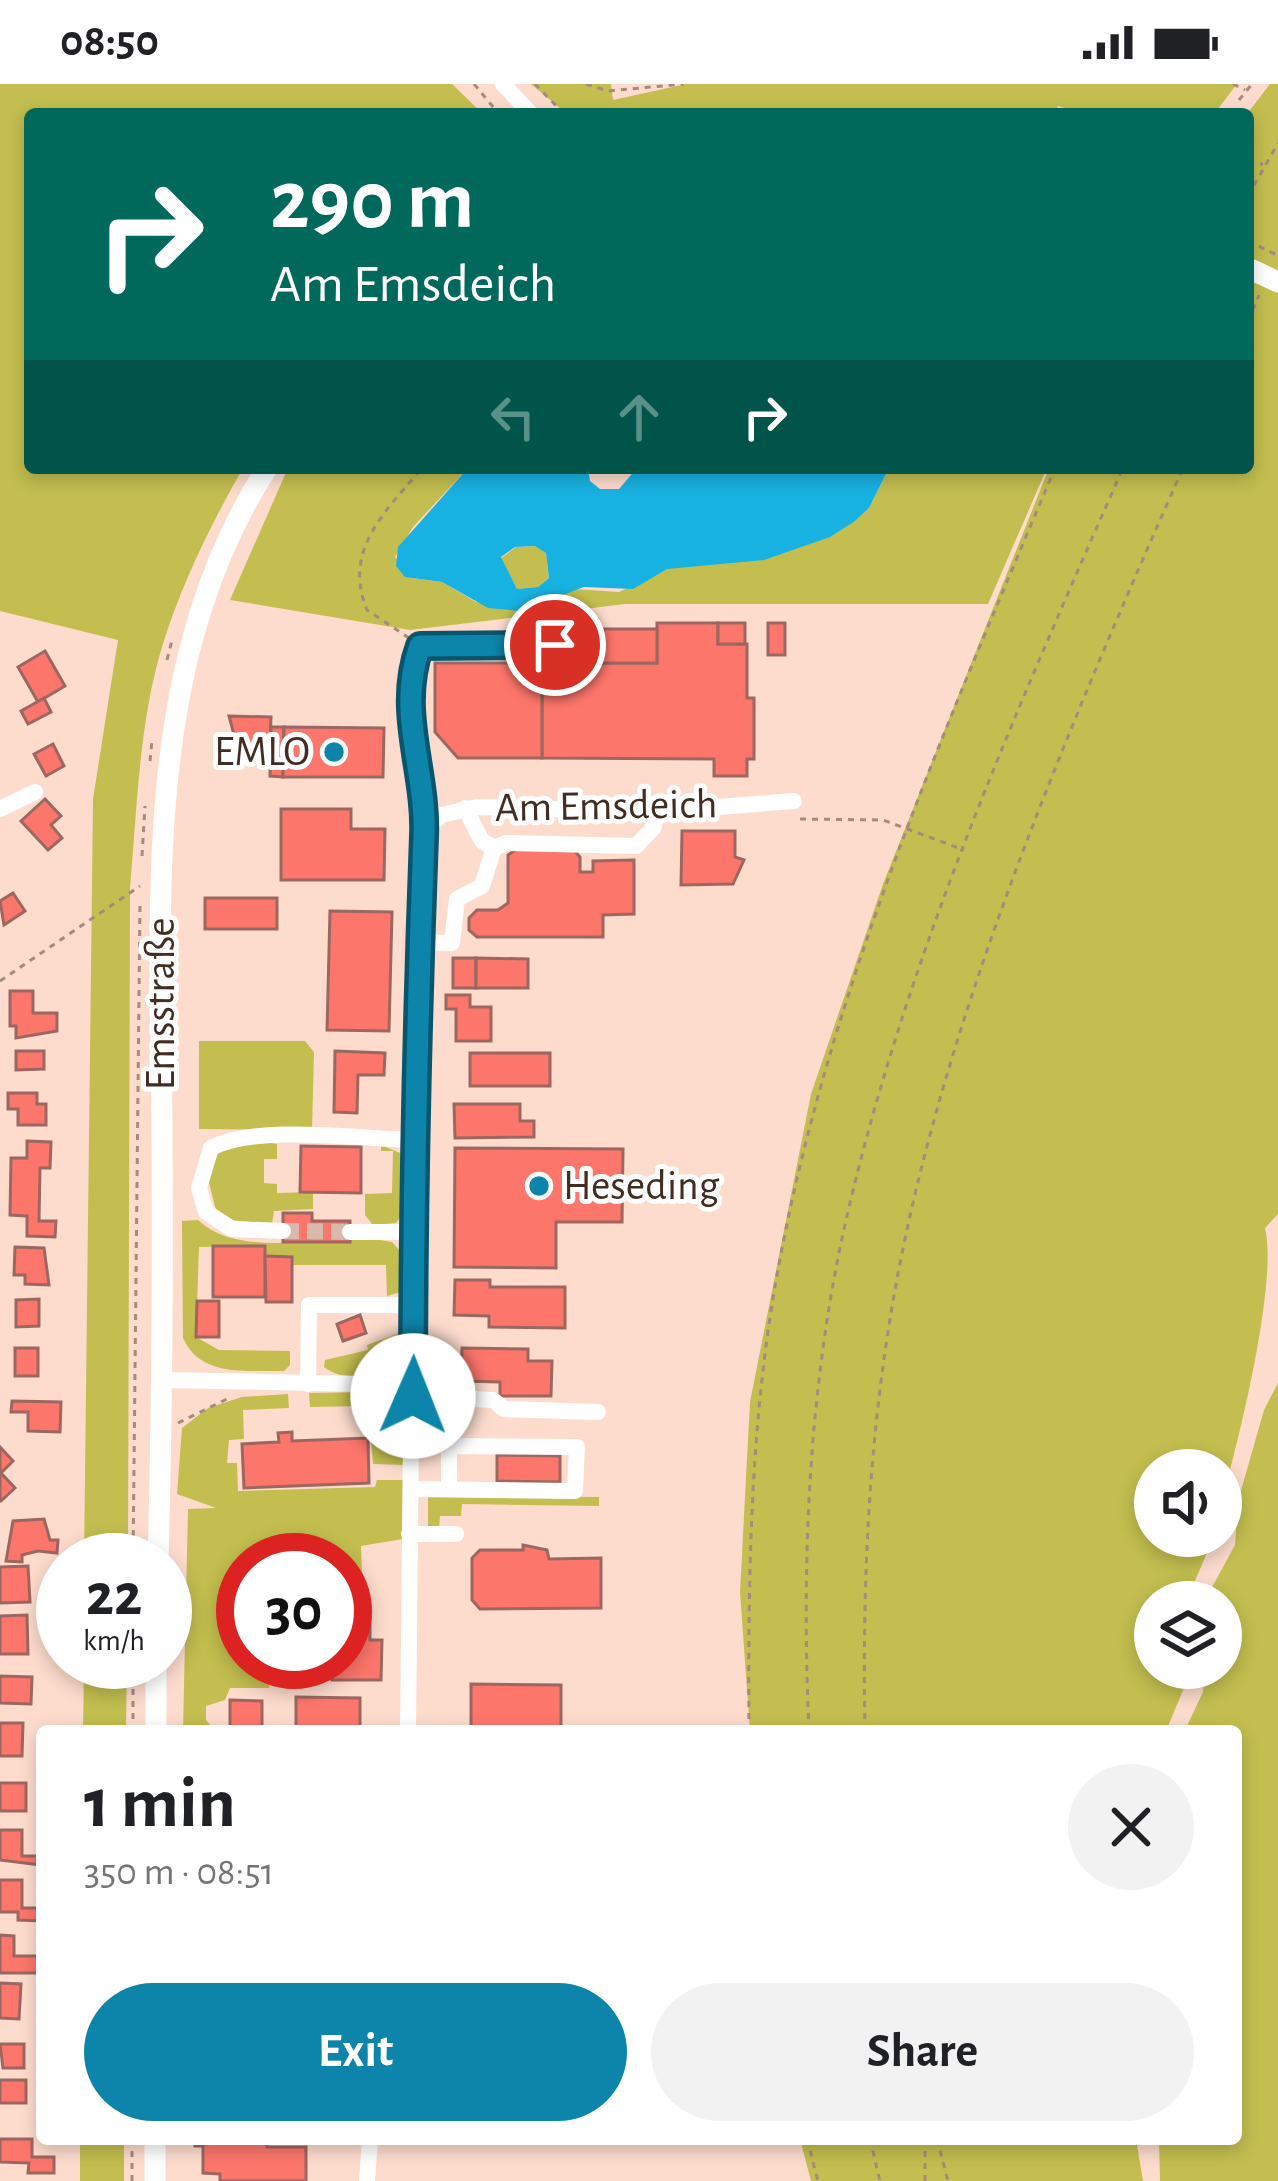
<!DOCTYPE html>
<meta charset="utf-8">
<style>
:root{--surface:#fff;--page:#f2f2f2;--text:#202124;--muted:#757577;--accent:#0d85aa}
body{margin:0;font-family:"Alegreya Sans",sans-serif;background:var(--page);color:var(--text);height:100vh;display:flex;flex-direction:column;font-size:45px;white-space:nowrap}
*{box-sizing:border-box;margin:0}
p{font-size:39px;color:var(--muted)}
.icon{flex:none;width:66px;height:66px;fill:none;stroke:currentColor;stroke-width:2;stroke-linecap:round;stroke-linejoin:round}
.map{position:relative;flex:1;overflow:hidden}
.panel{position:absolute;left:36px;top:1641px;width:1206px;height:420px;display:flex;flex-direction:column;background:var(--surface);border-radius:12px;box-shadow:0 6px 18px #0003}
.panel>*{flex:none}
.top-card{position:absolute;left:24px;top:24px;width:1230px;height:366px;border-radius:12px;box-shadow:0 6px 18px #0003;background:#00695c;color:#fff;overflow:hidden}
.fabs{position:absolute;left:1134px;top:1365px;display:grid;gap:24px}
.fabs a{display:grid;place-items:center;width:108px;height:108px;border-radius:50%;background:var(--surface);box-shadow:0 6px 18px #0003;font-size:60px}
.speed{position:absolute;left:36px;top:1449px;display:flex;gap:24px;font-size:60px;font-weight:700;text-align:center}
.speed>*{display:grid;place-content:center;width:156px;height:156px;border-radius:50%;background:var(--surface);box-shadow:0 6px 18px #0003;line-height:1}
.speed small{font-size:30px;font-weight:400}
.speed .limit{border:18px solid #d22;background:#fff;color:#111}
.pin{position:absolute;display:grid;place-items:center;width:102px;height:102px;color:#fff;margin:-51px;border:6px solid #fff;border-radius:50%;box-shadow:0 3px 12px #0007}
.me{position:absolute;width:132px;margin:-66px;rotate:1deg;stroke-linejoin:round;filter:drop-shadow(0 0 9px #0008)}
.turn{display:flex;align-items:center;gap:42px;height:252px;padding:0 48px;font-size:54px}
.turn .icon{width:156px;height:156px;stroke-width:2.5}
.turn b{display:block;font-size:84px;line-height:102px}
.lanes{display:flex;align-items:center;height:114px;padding:0 48px;background:#0003;justify-content:center;gap:60px;direction:ltr}
.lanes .off{opacity:.35}
.round{display:grid;place-items:center;flex:none;width:126px;height:126px;border-radius:63px;background:var(--page)}
.headline{display:flex;align-items:center;justify-content:space-between;height:204px;padding:0 48px}
h1{font-size:72px;font-weight:700;line-height:90px}
.action{display:flex;gap:24px;margin-top:auto;padding:24px 48px}
.action a{flex:1;height:138px;border-radius:72px;background:var(--accent);color:#fff;font-size:48px;font-weight:700;line-height:138px;text-align:center}
.action a+a{background:var(--page);color:var(--text)}
.status{display:flex;justify-content:space-between;align-items:center;height:84px;padding:0 60px;background:var(--surface);direction:ltr}
.status svg{height:33px;fill:currentColor}
.map>svg:first-child{display:block}
.green{fill:#c3be4f}
.water{fill:#18b2e2;fill-rule:evenodd}
.building{fill:#fd766c;stroke:#9d6761;stroke-width:3}
.lines{fill:none;stroke-linecap:round;stroke-linejoin:round}
.minor-tunnel{stroke:#d8b9ab;stroke-width:16;stroke-dasharray:16 8;stroke-linecap:butt}
.path{stroke:#a58a7d;stroke-width:3;stroke-dasharray:6 6;stroke-linecap:butt}
.minor{stroke:#fff;stroke-width:16}
.major{stroke:#fff;stroke-width:21}
.route-casing{stroke:#08566e;stroke-width:30}
.route{stroke:#0d85aa;stroke-width:21}
.poi-dot{fill:#0d85aa;stroke:#fff;stroke-width:4.5}
.labels{text-anchor:middle;dominant-baseline:central;stroke-width:10;stroke-linejoin:round;paint-order:stroke}
.poi-label{font-size:42px;fill:#422d23;stroke:#fff;text-anchor:end}
.street-label{font-size:42px;fill:#422d23;stroke:#fff}
</style>
<div class="status"><b>08:50</b><svg viewBox="0 0 49 12"><path d="M0 12V9h3v3zM5 12V6h3v6zM10 12V3h3v9zM15 12V0h3v12zM26 1h20v11H26zM47 4h2v5h-2z"/></svg></div>
<div class="map">
<svg width="1278" height="2097" viewBox="0 0 1278 2097">
<rect width="100%" height="100%" fill="#fddccd"/>
<g class="green">
<path d="M 0,0 L 452,0 L 483,30 L 30,30 L 30,384 L 243,384 C 211,440 181,501 162,563 C 139,638 137,726 130,804 L 128,1476 L 84,1476 L 93,715 L 118,556 L 0,527 Z"/>
<path d="M 531,0 L 611,0 L 613,16 L 686,0 L 1237,0 L 1214,30 L 1085,30 L 1058,22 L 1055,30 L 567,30 Z"/>
<path d="M 1270,0 L 1278,0 L 1278,1130 L 1265,1144 C 1278,1198 1239,1356 1221,1420 L 1221,1386 L 1155,1386 L 1155,1452 L 1214,1452 L 1186,1518 L 1155,1518 L 1155,1584 L 1185,1584 L 1186,1599 L 1166,1647 L 750,1647 L 740,1508 L 750,1318 L 811,1010 L 883,800 L 1049,384 L 1248,384 L 1247,30 Z"/>
<path d="M 288,384 L 468,384 L 413,443 L 395,473 L 412,494 L 442,498 L 476,518 L 532,525 L 574,505 L 619,508 L 667,485 L 855,437 L 869,424 L 889,384 L 1047,384 L 988,520 L 625,520 L 410,546 L 230,516 Z"/>
<path d="M 536,462 L 546,469 L 549,494 L 538,503 L 517,505 L 501,474 L 516,463 Z"/>
<path d="M 199,957 L 305,957 L 314,968 L 312,1046 L 199,1045 Z"/>
<path d="M 261,1057 L 277,1060 L 277,1075 L 264,1075 L 264,1099 L 277,1100 L 277,1109 L 313,1108 L 313,1125 L 274,1127 L 272,1140 L 230,1136 L 216,1126 L 208,1095 L 218,1068 Z"/>
<path d="M 381,1061 L 405,1071 L 404,1128 L 396,1139 L 373,1141 L 365,1131 L 365,1110 L 392,1109 L 393,1067 L 381,1067 Z"/>
<path d="M 198,1136 C 243,1179 339,1146 392,1158 L 406,1174 L 405,1207 L 387,1212 L 386,1181 L 292,1181 L 291,1173 L 265,1172 L 264,1162 L 199,1163 L 196,1253 L 219,1266 L 290,1267 L 290,1281 L 284,1287 C 246,1286 201,1294 183,1254 L 182,1137 Z"/>
<path d="M 399,1249 L 404,1258 C 391,1286 352,1304 324,1283 L 325,1276 L 368,1266 L 367,1261 Z"/>
<path d="M 1278,1299 L 1278,2097 L 1160,2097 L 1159,2055 L 1236,2055 L 1236,1647 L 1186,1644 L 1203,1608 L 1205,1584 L 1221,1584 L 1221,1518 L 1204,1518 L 1235,1461 L 1238,1417 L 1264,1326 Z"/>
<path d="M 370,1308 L 396,1326 L 404,1381 L 373,1380 L 368,1322 L 310,1323 L 309,1309 Z"/>
<path d="M 288,1310 L 289,1324 L 243,1326 L 244,1355 L 229,1356 L 227,1379 L 237,1379 L 238,1407 L 375,1403 L 377,1396 L 404,1396 L 403,1455 L 361,1462 L 363,1516 L 345,1516 L 345,1476 L 243,1476 L 243,1578 L 270,1578 L 269,1604 L 230,1604 L 225,1616 L 206,1622 L 206,1636 L 215,1647 L 183,1647 L 188,1425 L 216,1424 L 177,1410 L 182,1344 L 208,1324 L 242,1313 Z"/>
<path d="M 428,1412 L 599,1413 L 599,1422 L 462,1420 L 461,1432 L 440,1432 L 439,1444 L 428,1444 Z"/>
<path d="M 84,1578 L 127,1578 L 126,1647 L 83,1647 Z"/>
<rect x="80" y="2055" width="44" height="42"/>
<path d="M 800,2055 L 1136,2055 L 1143,2097 L 811,2097 Z"/>
</g>
<path class="water" d="M 468,384 L 588,384 L 590,397 L 600,405 L 619,405 L 637,384 L 889,384 L 869,424 L 855,437 L 830,453 L 764,476 L 667,485 L 633,505 L 584,503 L 520,527 L 488,524 L 442,498 L 405,493 L 396,482 L 398,463 ZM 535,462 L 546,469 L 549,494 L 538,503 L 517,505 L 501,473 L 515,463 Z"/>
<g class="building">
<path d="M 657,539 L 718,539 L 718,560 L 747,560 L 747,614 L 754,614 L 754,675 L 747,675 L 747,692 L 714,692 L 714,675 L 542,674 L 542,579 L 657,579 Z"/>
<rect x="718" y="539" width="27" height="21"/>
<rect x="768" y="539" width="17" height="32"/>
<rect x="565" y="545" width="92" height="34"/>
<path d="M 45,567 L 65,602 L 38,618 L 18,583 Z"/>
<path d="M 435,579 L 542,579 L 542,674 L 458,674 L 435,648 Z"/>
<path d="M 44,614 L 51,628 L 28,640 L 21,627 Z"/>
<path d="M 229,632 L 271,633 L 270,662 L 237,662 Z"/>
<path d="M 271,643 L 284,643 L 283,693 L 270,692 Z"/>
<path d="M 284,643 L 384,644 L 383,693 L 283,693 Z"/>
<path d="M 53,660 L 64,682 L 46,692 L 34,670 Z"/>
<path d="M 45,715 L 61,732 L 51,741 L 62,754 L 48,766 L 21,737 Z"/>
<path d="M 281,725 L 351,725 L 351,745 L 385,745 L 384,796 L 281,796 Z"/>
<path d="M 682,747 L 735,747 L 735,773 L 744,776 L 733,800 L 681,801 Z"/>
<path d="M 518,764 L 572,764 L 580,773 L 580,788 L 593,788 L 593,777 L 634,776 L 634,830 L 603,831 L 603,853 L 477,853 L 469,846 L 469,834 L 477,826 L 498,826 L 508,819 L 508,771 Z"/>
<path d="M 13,809 L 25,827 L 4,841 L 0,817 Z"/>
<rect x="205" y="814" width="72" height="31"/>
<path d="M 330,827 L 392,828 L 389,947 L 327,946 Z"/>
<rect x="453" y="874" width="23" height="30"/>
<path d="M 476,874 L 528,875 L 528,904 L 476,904 Z"/>
<path d="M 10,907 L 33,907 L 33,929 L 57,929 L 57,947 L 16,954 L 16,942 L 10,942 Z"/>
<path d="M 446,911 L 470,911 L 470,923 L 491,923 L 491,957 L 456,957 L 456,925 L 446,925 Z"/>
<path d="M 16,967 L 44,967 L 44,985 L 16,986 Z"/>
<path d="M 335,967 L 385,969 L 384,991 L 358,991 L 357,1029 L 334,1028 Z"/>
<rect x="470" y="969" width="80" height="33"/>
<path d="M 8,1009 L 37,1009 L 37,1020 L 46,1020 L 46,1041 L 18,1041 L 18,1025 L 8,1025 Z"/>
<path d="M 454,1020 L 520,1020 L 520,1037 L 534,1037 L 534,1053 L 455,1054 Z"/>
<path d="M 27,1057 L 51,1058 L 50,1084 L 40,1084 L 39,1137 L 56,1137 L 55,1153 L 27,1152 L 27,1132 L 10,1131 L 11,1074 L 27,1074 Z"/>
<path d="M 301,1062 L 361,1063 L 361,1109 L 300,1108 Z"/>
<path d="M 455,1064 L 623,1065 L 622,1138 L 556,1138 L 556,1184 L 454,1183 Z"/>
<path d="M 283,1129 L 312,1129 L 312,1137 L 350,1137 L 350,1158 L 283,1158 Z"/>
<rect x="213" y="1162" width="52" height="51"/>
<path d="M 15,1163 L 44,1164 L 49,1201 L 25,1200 L 25,1191 L 14,1191 Z"/>
<path d="M 265,1172 L 292,1173 L 292,1218 L 266,1218 Z"/>
<path d="M 455,1196 L 490,1196 L 490,1203 L 565,1203 L 565,1244 L 489,1243 L 489,1232 L 454,1231 Z"/>
<path d="M 39,1215 L 39,1242 L 16,1243 L 16,1216 Z"/>
<path d="M 197,1217 L 219,1217 L 219,1253 L 196,1253 Z"/>
<path d="M 360,1231 L 366,1249 L 343,1257 L 337,1240 Z"/>
<rect x="15" y="1264" width="23" height="28"/>
<path d="M 462,1264 L 528,1265 L 528,1277 L 552,1277 L 551,1312 L 500,1312 L 500,1298 L 461,1297 Z"/>
<path d="M 446,1275 L 462,1275 L 461,1303 L 446,1302 Z"/>
<path d="M 12,1317 L 61,1318 L 60,1348 L 28,1347 L 28,1328 L 11,1328 Z"/>
<path d="M 292,1348 L 292,1357 L 368,1354 L 369,1399 L 244,1404 L 242,1360 L 279,1358 L 278,1349 Z"/>
<path d="M 0,1363 L 13,1377 L 1,1389 L 15,1404 L 1,1417 L 0,1416 Z"/>
<path d="M 497,1371 L 560,1372 L 560,1398 L 497,1397 Z"/>
<path d="M 44,1435 L 50,1456 L 58,1456 L 57,1469 L 38,1467 L 22,1471 L 22,1478 L 6,1477 L 13,1437 Z"/>
<path d="M 523,1461 L 547,1466 L 549,1475 L 601,1474 L 601,1524 L 480,1525 L 472,1516 L 472,1474 L 480,1466 L 523,1466 Z"/>
<path d="M 28,1482 L 30,1518 L 0,1519 L 0,1483 Z"/>
<path d="M 27,1531 L 28,1570 L 0,1570 L 0,1532 Z"/>
<path d="M 345,1532 L 370,1533 L 370,1556 L 382,1556 L 381,1596 L 332,1596 L 332,1578 L 345,1578 Z"/>
<path d="M 0,1592 L 32,1593 L 31,1620 L 0,1619 Z"/>
<path d="M 471,1600 L 561,1601 L 561,1647 L 471,1647 Z"/>
<path d="M 296,1613 L 360,1614 L 360,1644 L 296,1643 Z"/>
<path d="M 230,1616 L 262,1617 L 262,1646 L 230,1646 Z"/>
<path d="M 0,1639 L 23,1639 L 22,1672 L 0,1672 Z"/>
<rect x="0" y="1699" width="26" height="28"/>
<path d="M 0,1746 L 22,1746 L 22,1772 L 41,1772 L 41,1781 L 0,1776 Z"/>
<path d="M 0,1796 L 22,1796 L 22,1824 L 42,1824 L 42,1837 L 18,1836 L 18,1828 L 0,1828 Z"/>
<path d="M 0,1851 L 14,1852 L 14,1872 L 40,1872 L 40,1889 L 0,1889 Z"/>
<path d="M 0,1899 L 21,1900 L 19,1935 L 0,1934 Z"/>
<path d="M 0,1960 L 24,1960 L 24,1984 L 3,1984 Z"/>
<rect x="0" y="1996" width="26" height="23"/>
<path d="M 0,2055 L 32,2055 L 32,2073 L 54,2073 L 54,2089 L 28,2089 L 29,2079 L 0,2078 Z"/>
<path d="M 195,2055 L 267,2055 L 267,2063 L 306,2063 L 306,2097 L 220,2097 L 220,2090 L 203,2089 L 203,2062 L 195,2062 Z"/>
</g>
<g class="lines">
<path class="minor-tunnel" d="M 283,1147 L 350,1148"/>
<g class="path">
<path d="M 474,0 L 499,30"/>
<path d="M 535,0 L 564,30"/>
<path d="M 586,0 L 608,7 L 684,0"/>
<path d="M 1233,0 L 1245,6"/>
<path d="M 1239,16 L 1252,0"/>
<path d="M 1248,80 L 1263,80"/>
<path d="M 1248,112 L 1278,59"/>
<path d="M 1248,157 L 1277,171"/>
<path d="M 1248,237 L 1259,211"/>
<path d="M 409,554 L 367,526 C 342,466 386,427 422,384"/>
<path d="M 167,576 L 172,556"/>
<path d="M 150,677 L 152,656"/>
<path d="M 800,735 L 883,736 L 964,766"/>
<path d="M 142,772 L 145,722"/>
<path d="M 0,897 L 140,802"/>
<path d="M 178,1339 L 227,1315"/>
<path d="M 133,1476 L 140,818"/>
<path d="M 133,1647 L 133,1578"/>
<path d="M 749,1647 C 748,1490 750,1330 780,1175 C 832,900 947,640 1055,384"/>
<path d="M 809,1647 C 801,1470 809,1287 851,1115 C 911,863 1019,620 1123,384"/>
<path d="M 865,1647 C 862,1496 869,1345 897,1195 C 947,926 1072,635 1183,384"/>
<path d="M 807,2055 L 818,2097"/>
<path d="M 870,2055 L 880,2097"/>
<path d="M 937,2055 L 948,2097"/>
<path d="M 132,2097 L 132,2055"/>
<path d="M 925,2097 L 925,2055"/>
</g>
<g class="minor">
<path d="M 503,0 L 531,30"/>
<path d="M 465,724 L 482,757 L 494,764"/>
<path d="M 0,725 L 35,708"/>
<path d="M 425,747 C 416,688 398,620 420,562 L 555,561"/>
<path d="M 418,858 L 452,859 L 457,815 L 482,802 L 494,764 L 506,759 L 636,762 L 654,743 L 656,728"/>
<path d="M 283,1147 L 232,1145 L 206,1128 L 199,1104 L 211,1064 C 254,1040 362,1055 414,1056"/>
<path d="M 350,1148 L 414,1148"/>
<path d="M 162,1296 L 413,1301"/>
<path d="M 308,1300 L 309,1221 L 415,1221"/>
<path d="M 413,1312 L 493,1316 L 504,1325 L 598,1328"/>
<path d="M 411,1405 L 575,1407 L 577,1363 L 449,1362 L 449,1405"/>
<path d="M 409,1450 L 456,1450"/>
<path d="M 408,1647 L 414,1056 L 425,747 L 441,731 L 477,723 L 656,728 L 794,717"/>
<path d="M 367,2097 L 370,2055"/>
</g>
<g class="major">
<path d="M 1248,184 L 1278,198"/>
<path d="M 158,1476 C 162,1333 163,1191 162,1048 C 161,823 140,582 267,384"/>
<path d="M 156,1647 L 156,1578"/>
<path d="M 155,2097 L 155,2055"/>
</g>
</g>
<g class="lines">
<defs>
<path id="route" d="M 413,1312 C 413,1126 417,939 424,752 C 427,688 396,627 420,562 L 555,561"/>
</defs>
<use href="#route" class="route-casing"/>
<use href="#route" class="route"/>
</g>
<g class="poi-dot">
<circle cx="334" cy="668" r="12"/>
<circle cx="539" cy="1102" r="12"/>
</g>
<g class="labels">
<g class="poi-label">
<text x="310" y="668">EMLO</text>
<text x="563" y="1102" text-anchor="start">Heseding</text>
</g>
<g class="street-label">
<text transform="translate(606 722) rotate(-1)">Am Emsdeich</text>
<text transform="translate(161 920) rotate(-90)">Emsstraße</text>
</g>
</g>
</svg>
<div class="fabs">
<a><svg class="icon" aria-label="sound" viewBox="0 0 24 24"><path d="M4 9h4l5-4v14l-5-4H4zM17 9q2 3 0 6"/></svg></a>
<a><svg class="icon" aria-label="layers" viewBox="0 0 24 24"><path d="M12 4l9 5-9 5-9-5zM3 14l9 5 9-5"/></svg></a>
</div>
<div class="speed"><div>22<small>km/h</small></div><div class="limit">30</div></div>
<div class="pin" style="left:555px;top:561px;background:#d93025"><svg class="icon" aria-label="arrive" viewBox="0 0 24 24"><path d="M6 21V4h12l-3 4 3 4H6"/></svg></div>
<svg class="me" style="left:413px;top:1312px" viewBox="-20 -20 40 40"><circle r="19" fill="#fff"/><path d="M0-13L10 11 0 6-10 11z" fill="#0d85aa"/></svg>
<div class="top-card">
<div class="turn"><svg class="icon" aria-label="right" viewBox="0 0 24 24"><path d="M7 20v-9h11M14 6l5 5-5 5"/></svg><div><b>290 m</b>Am Emsdeich</div></div>
<div class="lanes"><svg class="icon off" aria-label="left" viewBox="0 0 24 24"><path d="M17 20v-9H6M10 6l-5 5 5 5"/></svg><svg class="icon off" aria-label="ahead" viewBox="0 0 24 24"><path d="M12 20V5M6 11l6-6 6 6"/></svg><svg class="icon" aria-label="right" viewBox="0 0 24 24"><path d="M7 20v-9h11M14 6l5 5-5 5"/></svg></div>
</div>
<section class="panel">
<div class="headline"><div><h1>1 min</h1><p>350 m · 08:51</p></div><a class="round"><svg class="icon" aria-label="close" viewBox="0 0 24 24"><path d="M6 6l12 12M18 6L6 18"/></svg></a></div>
<div class="action"><a>Exit</a><a>Share</a></div>
</section>
</div>
